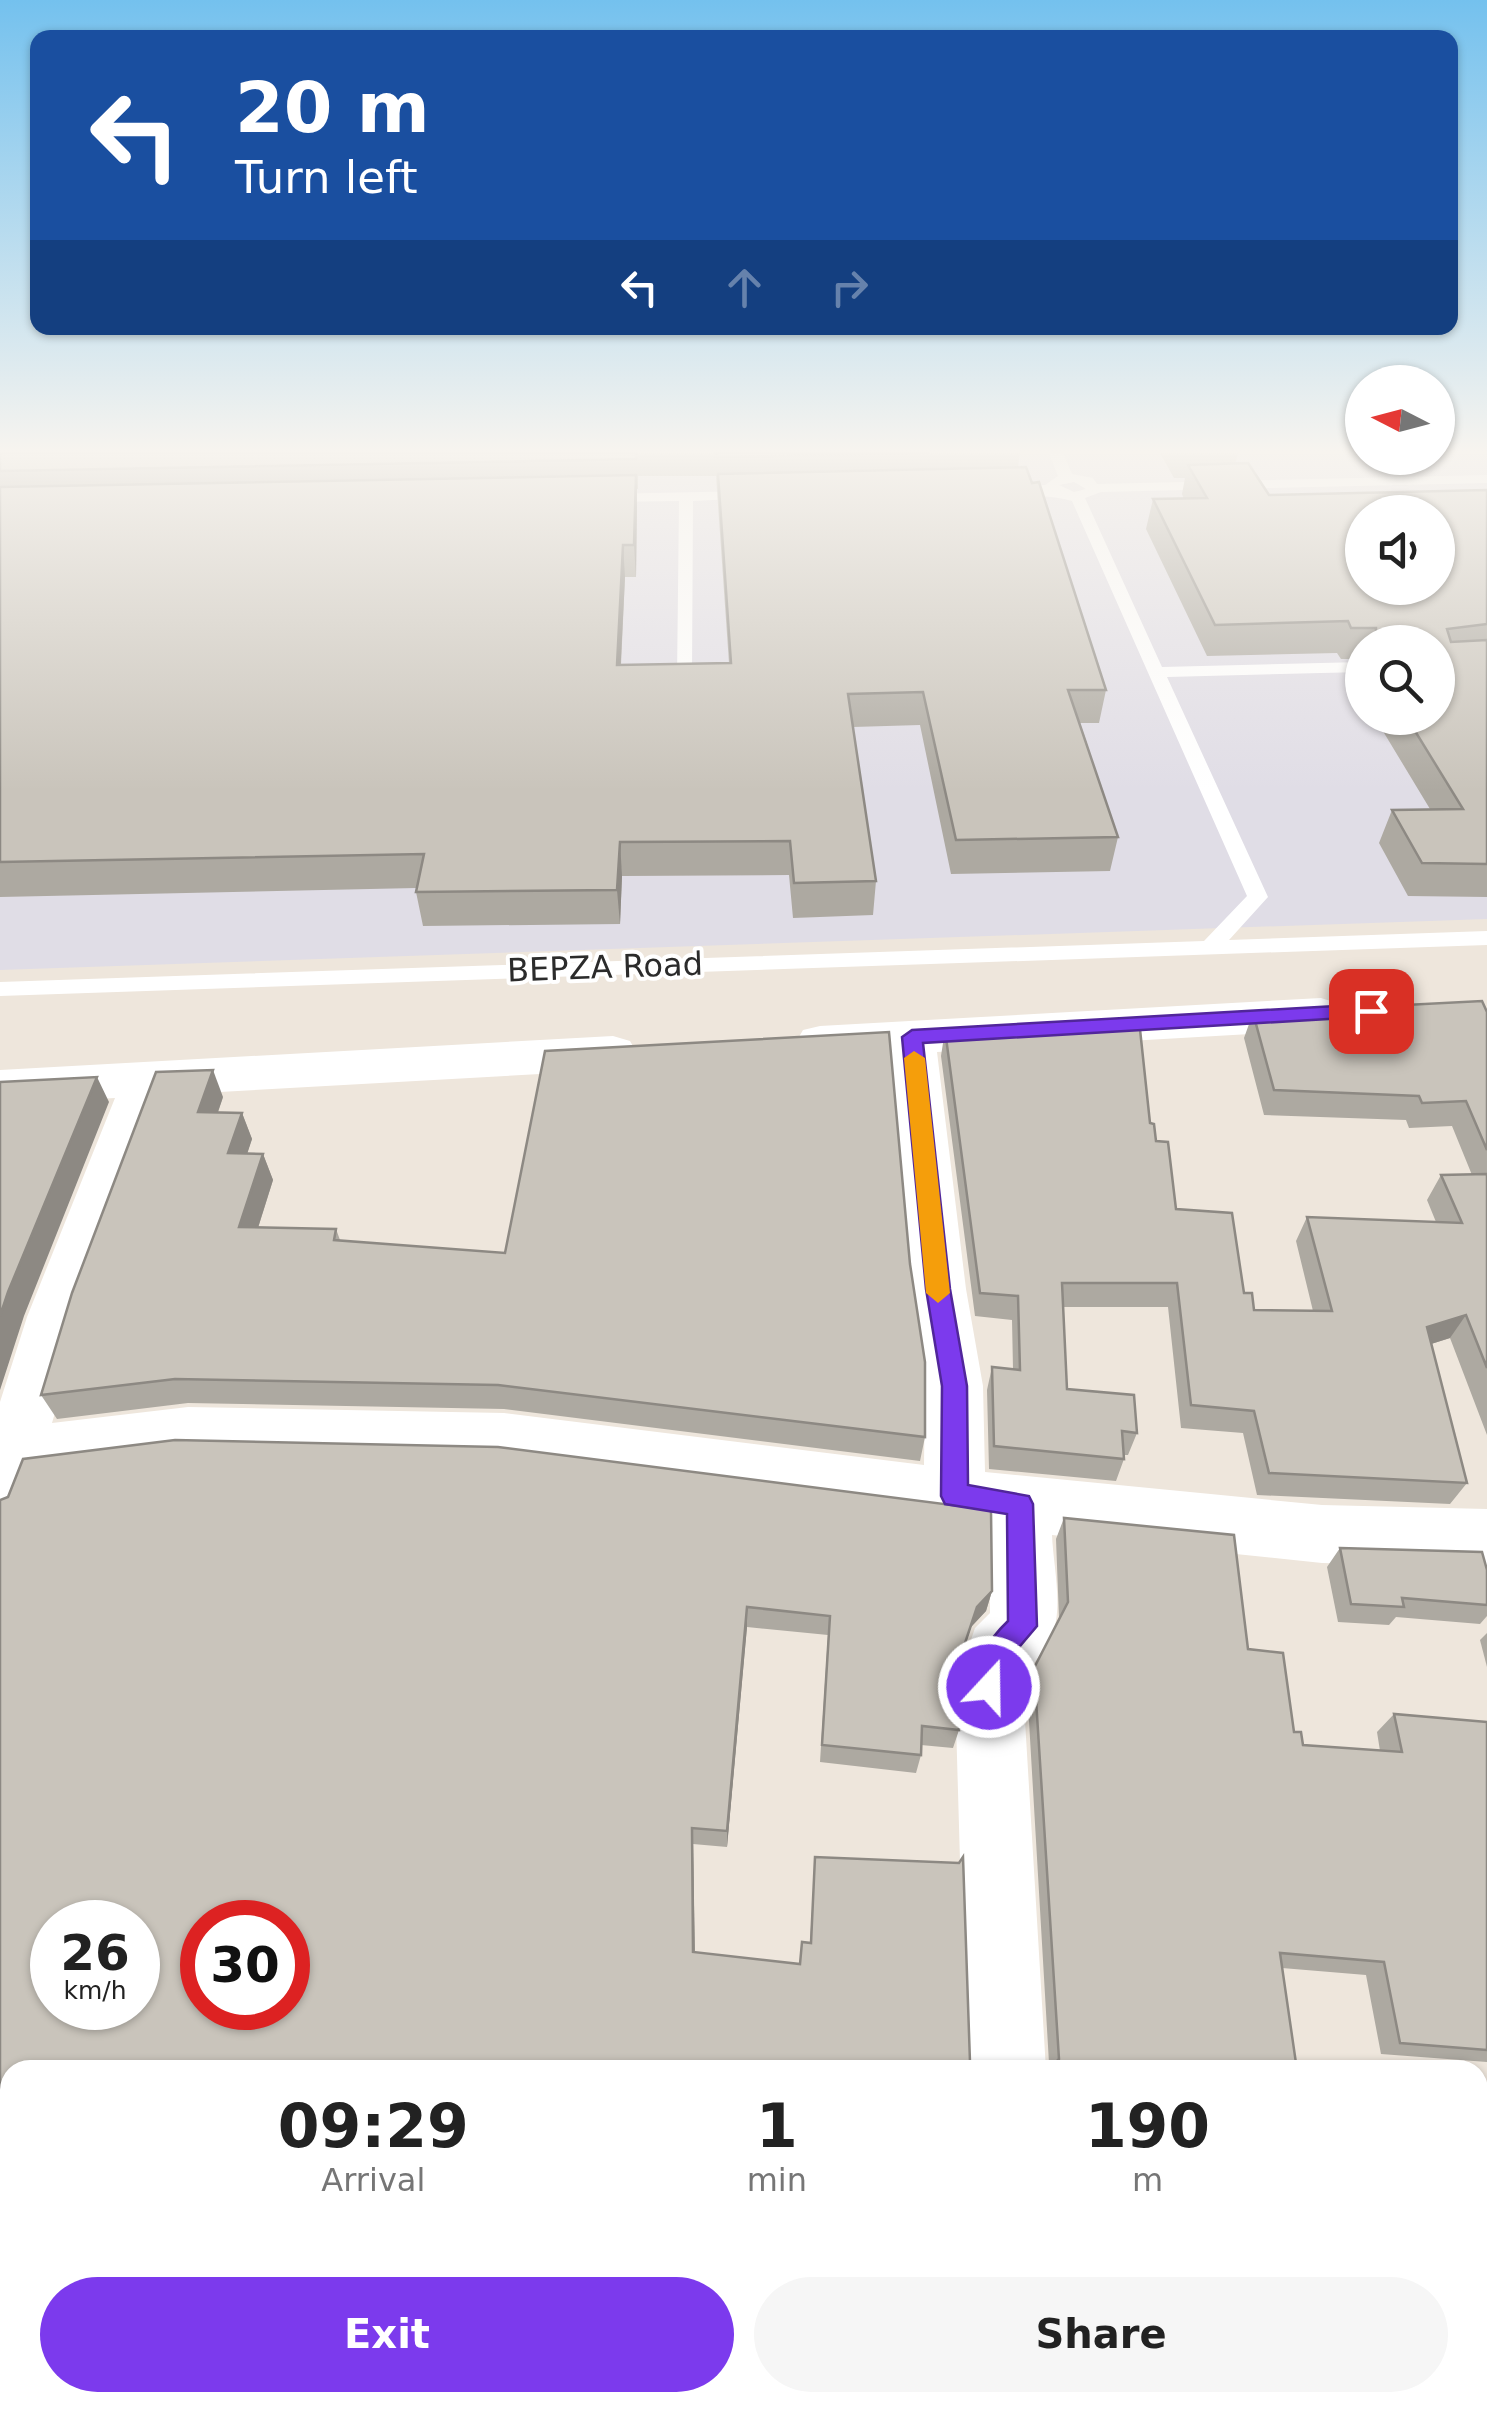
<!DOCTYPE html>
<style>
:root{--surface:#fff;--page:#f6f6f6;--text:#222;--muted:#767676;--accent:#7c3aed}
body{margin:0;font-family:"DejaVu Sans",sans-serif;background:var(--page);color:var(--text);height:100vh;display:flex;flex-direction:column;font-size:38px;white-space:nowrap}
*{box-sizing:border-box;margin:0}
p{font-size:32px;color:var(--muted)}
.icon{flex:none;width:55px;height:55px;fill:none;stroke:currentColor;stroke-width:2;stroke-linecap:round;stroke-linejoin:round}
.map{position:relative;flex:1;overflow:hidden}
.panel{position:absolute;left:0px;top:2060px;width:1488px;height:352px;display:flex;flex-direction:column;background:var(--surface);border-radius:30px 30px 0 0;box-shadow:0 2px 8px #0004}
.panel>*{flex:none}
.top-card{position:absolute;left:30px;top:30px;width:1428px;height:305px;border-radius:20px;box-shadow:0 2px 8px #0004;background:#1a4fa0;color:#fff;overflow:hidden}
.needle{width:65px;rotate:276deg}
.buttons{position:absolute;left:1345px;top:365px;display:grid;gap:20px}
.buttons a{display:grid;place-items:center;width:110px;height:110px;border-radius:50%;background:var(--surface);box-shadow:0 2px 8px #0004;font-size:50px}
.speed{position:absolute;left:30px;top:1900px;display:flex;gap:20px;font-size:50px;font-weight:700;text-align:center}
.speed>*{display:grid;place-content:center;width:130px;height:130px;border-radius:50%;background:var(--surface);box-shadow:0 2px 8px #0004;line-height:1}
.speed small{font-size:25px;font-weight:400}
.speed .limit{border:15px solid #d22;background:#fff;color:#111}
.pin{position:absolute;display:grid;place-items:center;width:85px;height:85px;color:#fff;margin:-42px;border-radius:20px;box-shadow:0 5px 15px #0006}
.me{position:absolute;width:110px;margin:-55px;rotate:21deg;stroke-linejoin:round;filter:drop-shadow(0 0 8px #0008)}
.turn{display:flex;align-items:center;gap:35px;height:210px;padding:0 40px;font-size:45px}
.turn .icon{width:130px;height:130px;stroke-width:2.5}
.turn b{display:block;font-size:70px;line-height:85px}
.lanes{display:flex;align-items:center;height:95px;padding:0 40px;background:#0003;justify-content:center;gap:50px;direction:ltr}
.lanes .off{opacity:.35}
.eta{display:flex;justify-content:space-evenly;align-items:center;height:170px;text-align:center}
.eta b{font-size:60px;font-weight:800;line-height:70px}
.action{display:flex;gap:20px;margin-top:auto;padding:20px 40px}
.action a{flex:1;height:115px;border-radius:60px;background:var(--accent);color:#fff;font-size:40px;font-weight:800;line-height:115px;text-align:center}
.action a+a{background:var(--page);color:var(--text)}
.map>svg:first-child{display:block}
.industrial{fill:#e0dde6;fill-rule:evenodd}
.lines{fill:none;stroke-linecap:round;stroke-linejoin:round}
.service{fill:#fff;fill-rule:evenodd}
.minor{fill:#fff;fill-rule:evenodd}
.wall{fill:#ada9a1;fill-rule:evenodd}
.shaded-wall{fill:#8d8983}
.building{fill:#c9c4bb;stroke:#8d8983;stroke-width:2.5;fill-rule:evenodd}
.route{fill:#7c3aed;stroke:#51269a;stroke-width:2.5}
.slow{fill:#f59e0b}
.labels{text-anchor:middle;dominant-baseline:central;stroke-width:8;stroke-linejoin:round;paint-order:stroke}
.street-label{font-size:32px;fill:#2b2b2b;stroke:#fff}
</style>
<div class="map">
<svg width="1487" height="2411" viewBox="0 0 1487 2411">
<rect width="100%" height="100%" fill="#eee6dc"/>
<path class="industrial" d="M 0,453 L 1362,453 L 1362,458 L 1438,458 L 1438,453 L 1487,453 L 1487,919 L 0,970 ZM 1362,512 L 1438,512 L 1438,588 L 1362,588 ZM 1362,642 L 1438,642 L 1438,718 L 1362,718 Z"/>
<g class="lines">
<g class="service">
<path d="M 1049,453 L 1063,453 L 1072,474 L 1093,478 L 1097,484 L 1487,475 L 1487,483 L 1101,492 L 1085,498 L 1162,667 L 1362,662 L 1362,672 L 1167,677 L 1268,897 L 1229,940 L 1487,931 L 1487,945 L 0,996 L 0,982 L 1204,941 L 1247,896 L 1072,501 C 1050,494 1015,497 1003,489 L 1010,485 L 1045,485 L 1058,476 ZM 1074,482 L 1086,489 L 1074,492 L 1059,485 Z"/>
<path d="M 750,491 L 757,495 L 755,498 L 693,501 L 692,675 L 677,679 L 679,501 L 605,502 L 598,498 L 605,494 Z"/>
</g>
<g class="minor">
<path d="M 1321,998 L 1337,1003 L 1344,1014 L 1337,1025 L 1321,1030 L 937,1052 L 966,1289 L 983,1386 L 985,1472 L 1322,1505 L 1487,1509 L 1487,1567 L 1322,1563 L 1052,1535 C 1053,1563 1063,1606 1053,1632 C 1045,1654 1028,1664 1023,1687 L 1046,2070 L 966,2070 L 955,1687 L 975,1628 L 990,1613 L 989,1528 L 504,1465 L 188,1459 L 37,1478 L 22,1517 L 0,1526 L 0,1402 L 27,1317 L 115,1098 L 0,1104 L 0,1070 L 613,1036 L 630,1041 L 637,1053 L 630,1065 L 613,1070 L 165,1095 L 83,1317 L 52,1423 L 188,1407 L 504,1413 L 924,1465 L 925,1386 L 910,1289 L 890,1054 L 820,1058 L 803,1054 L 796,1042 L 803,1030 L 820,1026 Z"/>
<path d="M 227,2402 L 316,2402 L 315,2411 L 225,2411 Z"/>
<path d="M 986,2402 L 1076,2402 L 1077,2411 L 987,2411 Z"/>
</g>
</g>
<g class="wall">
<path d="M 0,453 L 1020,453 L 1018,467 L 1106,690 L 1099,723 L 1080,723 L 1118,837 L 1110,871 L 951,874 L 920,725 L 853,727 L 876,881 L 873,915 L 793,918 L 789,875 L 622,876 L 620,924 L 423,926 L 416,892 L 416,888 L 0,897 ZM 638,476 L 716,476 L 729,663 L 621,665 L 625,577 L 636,577 L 637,489 L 638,489 Z"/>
<path d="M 1160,453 L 1238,453 L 1235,464 L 1269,495 L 1487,490 L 1487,897 L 1408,896 L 1379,843 L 1392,810 L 1430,809 L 1375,718 L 1438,718 L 1438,642 L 1362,642 L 1362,696 L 1351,676 L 1357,659 L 1341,659 L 1337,653 L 1207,656 L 1146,529 L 1153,499 L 1184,499 L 1182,494 L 1185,478 L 1174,478 Z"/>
<path d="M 1487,1012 L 1487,1435 L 1450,1338 L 1431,1344 L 1467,1483 L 1450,1504 L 1257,1495 L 1243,1433 L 1181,1428 L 1168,1307 L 1063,1307 L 1067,1389 L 1137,1433 L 1128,1455 L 1124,1455 L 1124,1459 L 1116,1481 L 989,1469 L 987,1390 L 992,1367 L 1013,1369 L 1012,1320 L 975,1316 L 941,1056 L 945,1030 L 1150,1123 L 1176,1209 L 1244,1293 L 1254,1310 L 1313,1311 L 1296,1241 L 1307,1217 L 1436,1222 L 1427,1200 L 1441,1175 L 1472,1175 L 1452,1126 L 1409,1128 L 1406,1120 L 1264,1115 L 1244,1038 L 1253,1013 Z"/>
<path d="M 223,1097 L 218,1112 L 242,1113 L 252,1139 L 247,1153 L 263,1154 L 273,1180 L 258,1228 L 336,1229 L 340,1240 L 925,1437 L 920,1461 L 504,1409 L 188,1403 L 57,1419 L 41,1395 Z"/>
<path d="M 0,1500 L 992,1591 L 986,1611 L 971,1627 L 957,1670 L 959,1730 L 953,1748 L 921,1745 L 921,1755 L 916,1773 L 820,1762 L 828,1635 L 747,1627 L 727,1847 L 693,1844 L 695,1952 L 800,1964 L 810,1943 L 815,1857 L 970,2062 L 1049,2063 L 1027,1687 L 1034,1668 L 1059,1618 L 1056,1539 L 1064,1518 L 1248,1649 L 1303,1745 L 1380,1751 L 1377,1732 L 1394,1714 L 1487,1722 L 1487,2062 L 1381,2054 L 1366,1975 L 1282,1968 L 1297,2070 L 10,2070 L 221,2410 L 0,2411 Z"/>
<path d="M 1340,1548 L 1487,1570 L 1487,1616 L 1480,1624 L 1396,1617 L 1389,1625 L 1338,1622 L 1327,1567 Z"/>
<path d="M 1487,1633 L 1487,1667 L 1480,1640 Z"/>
<path d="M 1487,2269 L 1487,2342 L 1478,2296 L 1478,2271 Z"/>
<path d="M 1078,2402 L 1249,2402 L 1250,2411 L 1077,2411 Z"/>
<path d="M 1313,2402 L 1352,2402 L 1389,2407 L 1389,2402 L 1478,2402 L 1487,2411 L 1314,2411 Z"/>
</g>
<g class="shaded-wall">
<path d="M 636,475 L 637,506 L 636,577 L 634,545 Z"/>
<path d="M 623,545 L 625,577 L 619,698 L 617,665 Z"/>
<path d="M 620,842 L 622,876 L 620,924 L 617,890 Z"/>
<path d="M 213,1070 L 223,1097 L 209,1138 L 198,1112 Z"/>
<path d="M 97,1077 L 109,1102 L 24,1316 L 0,1390 L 0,1316 L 8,1292 Z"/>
<path d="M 242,1113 L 252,1139 L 239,1179 L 228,1153 Z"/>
<path d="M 263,1154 L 273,1180 L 250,1253 L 239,1227 Z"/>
<path d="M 1466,1315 L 1450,1338 L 1412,1350 L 1427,1327 Z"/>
<path d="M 992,1591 L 986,1611 L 971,1627 L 951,1686 L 977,1607 Z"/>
<path d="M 747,1607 L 747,1627 L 727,1847 L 727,1831 Z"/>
<path d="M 692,1828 L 693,1844 L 695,1965 L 693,1952 Z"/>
<path d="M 107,2063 L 120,2070 L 105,2070 Z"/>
<path d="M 207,2402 L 225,2402 L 222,2411 L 204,2411 Z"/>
</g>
<g class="building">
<path d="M 0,453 L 636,453 L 636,459 L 0,471 Z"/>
<path d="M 716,453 L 929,453 L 716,457 Z"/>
<path d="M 1248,463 L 1269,495 L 1487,490 L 1487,624 L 1447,629 L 1451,642 L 1487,640 L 1487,864 L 1422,863 L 1392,810 L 1463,809 L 1407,718 L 1438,718 L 1438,642 L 1376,642 L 1376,628 L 1351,628 L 1348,621 L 1215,625 L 1153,499 L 1207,498 L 1188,465 ZM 1362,512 L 1438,512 L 1438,588 L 1362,588 Z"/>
<path d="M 1026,467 L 1032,483 L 1039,482 L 1106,690 L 1068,690 L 1118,837 L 956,840 L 923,692 L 848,694 L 876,881 L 794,883 L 790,841 L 620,842 L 617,890 L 416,892 L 424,854 L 0,862 L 0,487 L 636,475 L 634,545 L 623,545 L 617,665 L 731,663 L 718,474 Z"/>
<path d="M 1482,1001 L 1487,1012 L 1487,1150 L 1466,1101 L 1422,1103 L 1419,1096 L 1274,1090 L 1253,1013 Z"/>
<path d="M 1139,1020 L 1150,1123 L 1154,1124 L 1156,1141 L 1168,1142 L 1176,1209 L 1232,1213 L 1244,1293 L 1252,1293 L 1254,1310 L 1332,1311 L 1307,1217 L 1462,1223 L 1441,1175 L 1487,1174 L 1487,1368 L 1466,1315 L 1427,1327 L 1467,1483 L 1269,1473 L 1254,1411 L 1191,1405 L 1177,1283 L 1062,1283 L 1067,1389 L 1134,1395 L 1137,1433 L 1122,1431 L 1124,1459 L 994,1446 L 992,1367 L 1020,1370 L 1018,1296 L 980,1293 L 945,1030 Z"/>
<path d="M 889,1032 L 910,1264 L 925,1362 L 925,1437 L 498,1385 L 175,1379 L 41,1395 L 72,1293 L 156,1072 L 213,1070 L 198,1112 L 242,1113 L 228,1153 L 263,1154 L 239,1227 L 336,1229 L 334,1240 L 505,1253 L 545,1051 Z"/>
<path d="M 97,1077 L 8,1292 L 0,1316 L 0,1082 Z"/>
<path d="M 175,1440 L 498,1447 L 991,1510 L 992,1591 L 977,1607 L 957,1667 L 959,1730 L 922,1726 L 921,1755 L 822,1745 L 830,1616 L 747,1607 L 727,1831 L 692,1828 L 693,1952 L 800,1964 L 802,1942 L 811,1943 L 815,1857 L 959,1863 L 963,1857 L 970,2062 L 1055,2063 L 1059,2059 L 1034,1668 L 1068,1602 L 1064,1518 L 1234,1535 L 1248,1649 L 1283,1653 L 1294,1732 L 1301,1732 L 1303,1745 L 1402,1752 L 1394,1714 L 1487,1722 L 1487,2050 L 1400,2043 L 1384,1962 L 1280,1953 L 1297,2070 L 483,2068 L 483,2070 L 168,2070 L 107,2063 L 105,2070 L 10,2070 L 10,2402 L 207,2402 L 204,2411 L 0,2411 L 0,1500 L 8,1497 L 23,1459 ZM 52,1922 L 138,1922 L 138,2008 L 52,2008 ZM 202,1922 L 288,1922 L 288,2008 L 202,2008 Z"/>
<path d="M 1340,1548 L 1482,1552 L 1487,1570 L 1487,1605 L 1402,1598 L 1404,1607 L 1351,1604 Z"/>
<path d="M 1478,2381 L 1487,2382 L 1487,2411 L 1334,2411 L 1333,2402 L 1352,2402 L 1412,2409 L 1411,2402 L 1478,2402 Z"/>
<path d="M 303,2402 L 991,2402 L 994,2411 L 301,2411 Z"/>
<path d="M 1090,2402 L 1249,2402 L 1250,2411 L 1089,2411 Z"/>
</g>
<linearGradient id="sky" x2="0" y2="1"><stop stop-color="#74c1ee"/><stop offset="0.57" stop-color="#f7f4ef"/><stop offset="1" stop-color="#f7f4ef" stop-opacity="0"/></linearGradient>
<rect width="1487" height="791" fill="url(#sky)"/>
<path class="route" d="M 1371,1004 L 1381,1011 L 1378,1016 L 923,1043 L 950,1289 L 967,1386 L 968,1485 L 1029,1496 L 1033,1504 L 1037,1626 L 1010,1658 L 999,1697 L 989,1702 L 979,1697 C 967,1670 989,1639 1008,1621 L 1007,1514 L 945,1504 L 941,1496 L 942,1386 L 926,1289 L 902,1037 L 912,1030 Z"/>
<path class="slow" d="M 914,1051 L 925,1058 L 950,1293 L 938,1303 L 926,1293 L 904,1058 Z"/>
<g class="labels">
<g class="street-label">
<text transform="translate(605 967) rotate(-2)">BEPZA Road</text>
</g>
</g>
</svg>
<div class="buttons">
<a><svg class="needle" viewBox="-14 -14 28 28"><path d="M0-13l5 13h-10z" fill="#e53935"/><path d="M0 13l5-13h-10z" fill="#767676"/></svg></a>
<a><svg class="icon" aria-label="sound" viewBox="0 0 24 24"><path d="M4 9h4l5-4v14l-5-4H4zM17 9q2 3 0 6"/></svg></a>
<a><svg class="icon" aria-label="search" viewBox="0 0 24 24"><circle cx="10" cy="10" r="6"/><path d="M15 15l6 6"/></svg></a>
</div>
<div class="speed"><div>26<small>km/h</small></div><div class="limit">30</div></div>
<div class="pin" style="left:1371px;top:1011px;background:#d93025"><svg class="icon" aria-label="arrive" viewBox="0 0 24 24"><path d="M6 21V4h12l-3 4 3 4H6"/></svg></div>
<svg class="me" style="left:989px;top:1687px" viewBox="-20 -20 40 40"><circle r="17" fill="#7c3aed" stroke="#fff" stroke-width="3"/><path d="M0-11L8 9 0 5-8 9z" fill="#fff"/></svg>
<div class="top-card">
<div class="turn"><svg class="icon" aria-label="left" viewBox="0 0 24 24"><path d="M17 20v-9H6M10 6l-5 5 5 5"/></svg><div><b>20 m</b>Turn left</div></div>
<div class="lanes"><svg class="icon" aria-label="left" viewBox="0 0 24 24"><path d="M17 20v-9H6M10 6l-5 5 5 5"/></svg><svg class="icon off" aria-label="ahead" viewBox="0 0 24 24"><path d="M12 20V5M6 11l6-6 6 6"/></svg><svg class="icon off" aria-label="right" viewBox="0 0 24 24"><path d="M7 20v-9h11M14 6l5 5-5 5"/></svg></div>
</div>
<section class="panel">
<div class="eta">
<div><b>09:29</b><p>Arrival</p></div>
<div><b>1</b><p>min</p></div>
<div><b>190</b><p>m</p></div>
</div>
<div class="action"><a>Exit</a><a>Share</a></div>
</section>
</div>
